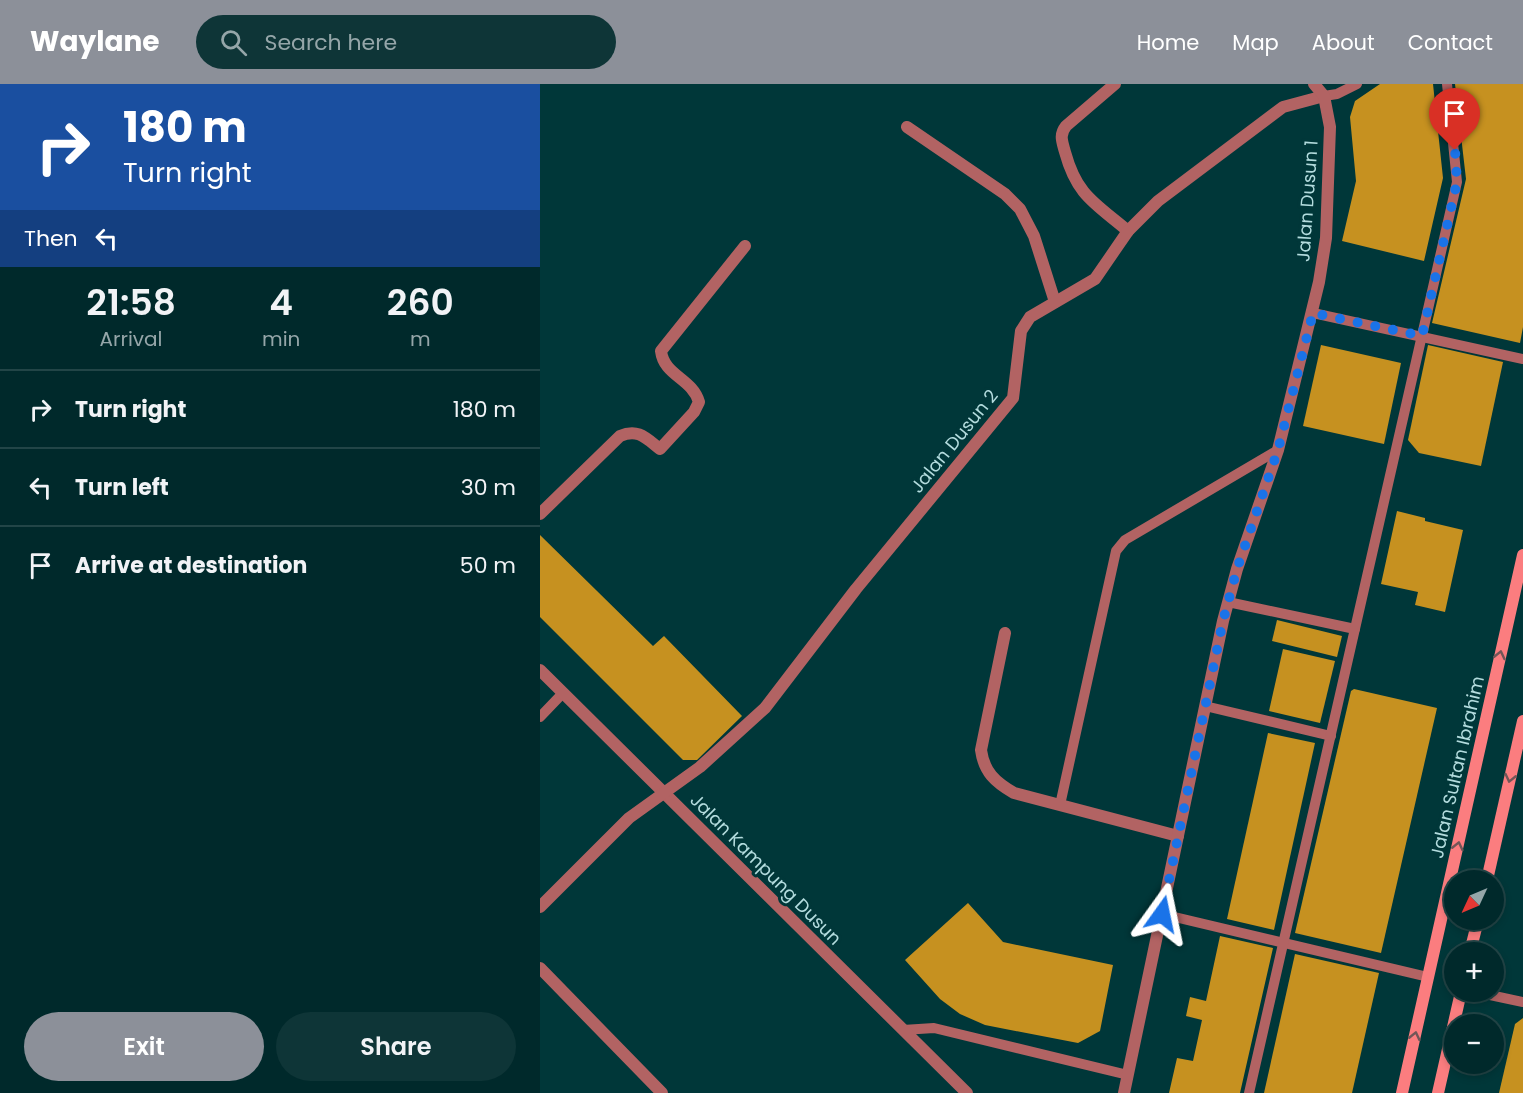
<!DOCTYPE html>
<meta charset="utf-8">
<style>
:root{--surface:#00292b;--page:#0e3537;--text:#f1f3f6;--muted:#95a6a9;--line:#224547;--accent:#8c9099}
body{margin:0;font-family:Poppins,sans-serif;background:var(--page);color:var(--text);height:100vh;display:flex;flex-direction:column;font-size:22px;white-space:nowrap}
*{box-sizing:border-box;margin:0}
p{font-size:20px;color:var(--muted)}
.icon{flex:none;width:33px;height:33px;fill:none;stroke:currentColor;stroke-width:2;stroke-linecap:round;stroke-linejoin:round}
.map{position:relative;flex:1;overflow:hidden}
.drawer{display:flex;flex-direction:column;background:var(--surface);width:540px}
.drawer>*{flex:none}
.guide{background:#1a4fa0;color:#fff;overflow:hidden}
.needle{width:39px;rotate:226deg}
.controls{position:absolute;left:904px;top:786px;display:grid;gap:12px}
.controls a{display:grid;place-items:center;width:60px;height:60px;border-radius:50%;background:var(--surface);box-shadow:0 3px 9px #0003,0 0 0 2px var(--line);font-size:30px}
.pin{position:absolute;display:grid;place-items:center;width:51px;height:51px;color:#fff;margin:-62px -26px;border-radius:50% 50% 50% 0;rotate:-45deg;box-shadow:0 0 6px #0007}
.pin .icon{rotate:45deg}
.me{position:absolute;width:66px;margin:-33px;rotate:12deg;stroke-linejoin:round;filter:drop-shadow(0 0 4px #0008)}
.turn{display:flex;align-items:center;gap:21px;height:126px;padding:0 24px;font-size:27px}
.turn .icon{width:78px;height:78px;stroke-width:2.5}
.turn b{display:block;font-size:42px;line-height:51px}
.then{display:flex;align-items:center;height:57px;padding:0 24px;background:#0003;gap:12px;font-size:22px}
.eta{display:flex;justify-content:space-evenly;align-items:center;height:102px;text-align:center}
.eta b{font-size:36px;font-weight:600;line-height:42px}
.cta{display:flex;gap:12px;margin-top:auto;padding:12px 24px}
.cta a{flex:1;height:69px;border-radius:36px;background:var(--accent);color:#fff;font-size:24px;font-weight:600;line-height:69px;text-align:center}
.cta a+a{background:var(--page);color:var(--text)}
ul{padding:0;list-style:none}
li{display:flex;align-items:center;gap:18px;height:78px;padding:0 24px;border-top:2px solid var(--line)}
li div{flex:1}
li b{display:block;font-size:22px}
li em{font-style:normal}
header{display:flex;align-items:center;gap:36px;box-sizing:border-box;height:84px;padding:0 30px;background:var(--accent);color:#fff}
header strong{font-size:28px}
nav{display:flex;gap:33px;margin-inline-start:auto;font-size:21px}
.search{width:420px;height:54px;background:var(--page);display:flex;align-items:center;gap:15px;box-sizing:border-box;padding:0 21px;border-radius:33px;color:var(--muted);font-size:22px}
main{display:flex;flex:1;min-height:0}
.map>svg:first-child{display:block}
.building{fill:#c69120}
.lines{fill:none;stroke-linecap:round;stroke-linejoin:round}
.service{stroke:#b26363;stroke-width:10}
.minor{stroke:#b26363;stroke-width:12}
.secondary{stroke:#fb7d7f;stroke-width:12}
.oneway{stroke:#715658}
.route{stroke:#1a73e8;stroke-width:10;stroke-dasharray:0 18}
.labels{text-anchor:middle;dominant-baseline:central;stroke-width:6;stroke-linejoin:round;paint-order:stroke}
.street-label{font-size:18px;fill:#b3dcde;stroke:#003739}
</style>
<header>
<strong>Waylane</strong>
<div class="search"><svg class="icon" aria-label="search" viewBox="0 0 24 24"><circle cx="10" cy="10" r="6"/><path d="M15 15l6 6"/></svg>Search here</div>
<nav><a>Home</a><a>Map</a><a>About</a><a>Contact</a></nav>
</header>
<main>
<section class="drawer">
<div class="guide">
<div class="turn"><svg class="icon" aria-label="right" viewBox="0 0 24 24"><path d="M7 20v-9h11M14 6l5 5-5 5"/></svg><div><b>180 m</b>Turn right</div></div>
<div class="then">Then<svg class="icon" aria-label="left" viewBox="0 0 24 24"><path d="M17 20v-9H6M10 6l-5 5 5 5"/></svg></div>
</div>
<div class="eta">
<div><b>21:58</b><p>Arrival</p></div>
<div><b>4</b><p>min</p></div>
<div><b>260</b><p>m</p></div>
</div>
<ul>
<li><svg class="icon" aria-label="right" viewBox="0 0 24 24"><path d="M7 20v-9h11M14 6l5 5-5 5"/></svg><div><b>Turn right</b></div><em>180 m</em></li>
<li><svg class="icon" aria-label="left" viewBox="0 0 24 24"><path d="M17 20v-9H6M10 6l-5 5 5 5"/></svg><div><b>Turn left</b></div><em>30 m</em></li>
<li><svg class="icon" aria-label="arrive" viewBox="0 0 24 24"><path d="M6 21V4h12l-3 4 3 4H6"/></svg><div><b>Arrive at destination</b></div><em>50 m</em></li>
</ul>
<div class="cta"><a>Exit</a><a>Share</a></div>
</section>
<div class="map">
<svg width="983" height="1009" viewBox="0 0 983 1009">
<rect width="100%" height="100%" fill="#003739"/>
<g class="building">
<path d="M 840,0 L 893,0 L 903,94 L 884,177 L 802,157 L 816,97 L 810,33 L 815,17 Z"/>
<path d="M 915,0 L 983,0 L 983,243 L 980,259 L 892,239 L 926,95 Z"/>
<path d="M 781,261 L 861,279 L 844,360 L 763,342 Z"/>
<path d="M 888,261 L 963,278 L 941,382 L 879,369 L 868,356 Z"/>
<path d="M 857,427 L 885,434 L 885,437 L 923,446 L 905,528 L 875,521 L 878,508 L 841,500 Z"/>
<path d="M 0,451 L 113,562 L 124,552 L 202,632 L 157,676 L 143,676 L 0,533 Z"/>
<path d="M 737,536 L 802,552 L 797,573 L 732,557 Z"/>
<path d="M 743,565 L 795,577 L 780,639 L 729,627 Z"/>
<path d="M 814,605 L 897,624 L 841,869 L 755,849 L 811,607 Z"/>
<path d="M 728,649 L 775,659 L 734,846 L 687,835 Z"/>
<path d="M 428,819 L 463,858 L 573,881 L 560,947 L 538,959 L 445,941 L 420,930 L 400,915 L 365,876 Z"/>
<path d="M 680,852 L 733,864 L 700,1009 L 629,1009 L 637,974 L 653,977 L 662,936 L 646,932 L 650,913 L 666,917 Z"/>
<path d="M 755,870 L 839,889 L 812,1009 L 724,1009 Z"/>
<path d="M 983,934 L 983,1009 L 959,1009 L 975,940 Z"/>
</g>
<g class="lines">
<g class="service">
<path d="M 784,12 L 797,10 L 817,0"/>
<path d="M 773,229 L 983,275"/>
<path d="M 688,518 L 815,545"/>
<path d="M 665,622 L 791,652"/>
<path d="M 0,633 L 23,609"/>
<path d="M 520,721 L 576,467 L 585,456 L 738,366"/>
<path d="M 622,830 L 888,893"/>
<path d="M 936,908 L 983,918"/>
<path d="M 363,946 L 394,944 L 588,991"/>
<path d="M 709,1009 L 917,98 L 907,0"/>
</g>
<g class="minor">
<path d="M 575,0 L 526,42 C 519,51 522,57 525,68 C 537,112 555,119 588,147"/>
<path d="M 367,43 L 465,110 L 480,125 L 494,152 L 515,218"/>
<path d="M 0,430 L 80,352 C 98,344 106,354 120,365 L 154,328 L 159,318 C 152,294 124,292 121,267 L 205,162"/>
<path d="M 465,549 L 441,666 C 444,688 455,698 474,709 L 638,752"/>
<path d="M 0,586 L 427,1009"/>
<path d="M 0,823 L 89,734 L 160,683 L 225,624 L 316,505 L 473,314 L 481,247 L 490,233 L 555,195 L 588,147 L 618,117 L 743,23 L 784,12"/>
<path d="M 0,884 L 122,1009"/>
<path d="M 584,1009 L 683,537 L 697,485 L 738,366 L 779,198 L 786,154 L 790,43 L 784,12 L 774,0"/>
</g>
<g class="secondary">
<path d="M 947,796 L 983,637"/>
<path d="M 930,868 L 938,836"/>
<path d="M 862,1009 L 983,471"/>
<path d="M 898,1009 L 921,908"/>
</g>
</g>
<defs><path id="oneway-chevron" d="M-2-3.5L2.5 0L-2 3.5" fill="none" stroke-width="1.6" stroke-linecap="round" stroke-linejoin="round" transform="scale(1.5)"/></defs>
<g class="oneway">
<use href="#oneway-chevron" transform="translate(960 571) rotate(-77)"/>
<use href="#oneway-chevron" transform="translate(970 694) rotate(103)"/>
<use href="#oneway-chevron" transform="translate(918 762) rotate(-77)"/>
<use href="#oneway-chevron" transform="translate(875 952) rotate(-77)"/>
</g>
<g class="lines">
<path class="route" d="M 622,830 L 683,537 L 697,485 L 738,366 L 773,229 L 882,252 L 917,98 L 915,66"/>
</g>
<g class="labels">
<g class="street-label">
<text transform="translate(767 117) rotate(-86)">Jalan Dusun 1</text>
<text transform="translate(414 357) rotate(-51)">Jalan Dusun 2</text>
<text transform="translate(917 683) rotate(-77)">Jalan Sultan Ibrahim</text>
<text transform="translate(226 785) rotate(45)">Jalan Kampung Dusun</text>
</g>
</g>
</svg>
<div class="controls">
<a><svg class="needle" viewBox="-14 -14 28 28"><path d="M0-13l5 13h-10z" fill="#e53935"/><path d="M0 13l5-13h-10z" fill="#95a6a9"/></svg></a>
<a>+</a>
<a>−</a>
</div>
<div class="pin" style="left:915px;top:66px;background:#d93025"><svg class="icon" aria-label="arrive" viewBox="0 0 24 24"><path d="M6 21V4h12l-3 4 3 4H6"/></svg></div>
<svg class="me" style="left:622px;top:830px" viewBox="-20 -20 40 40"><path d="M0-17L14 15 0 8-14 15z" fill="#1a73e8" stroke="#fff" stroke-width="4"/></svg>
</div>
</main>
